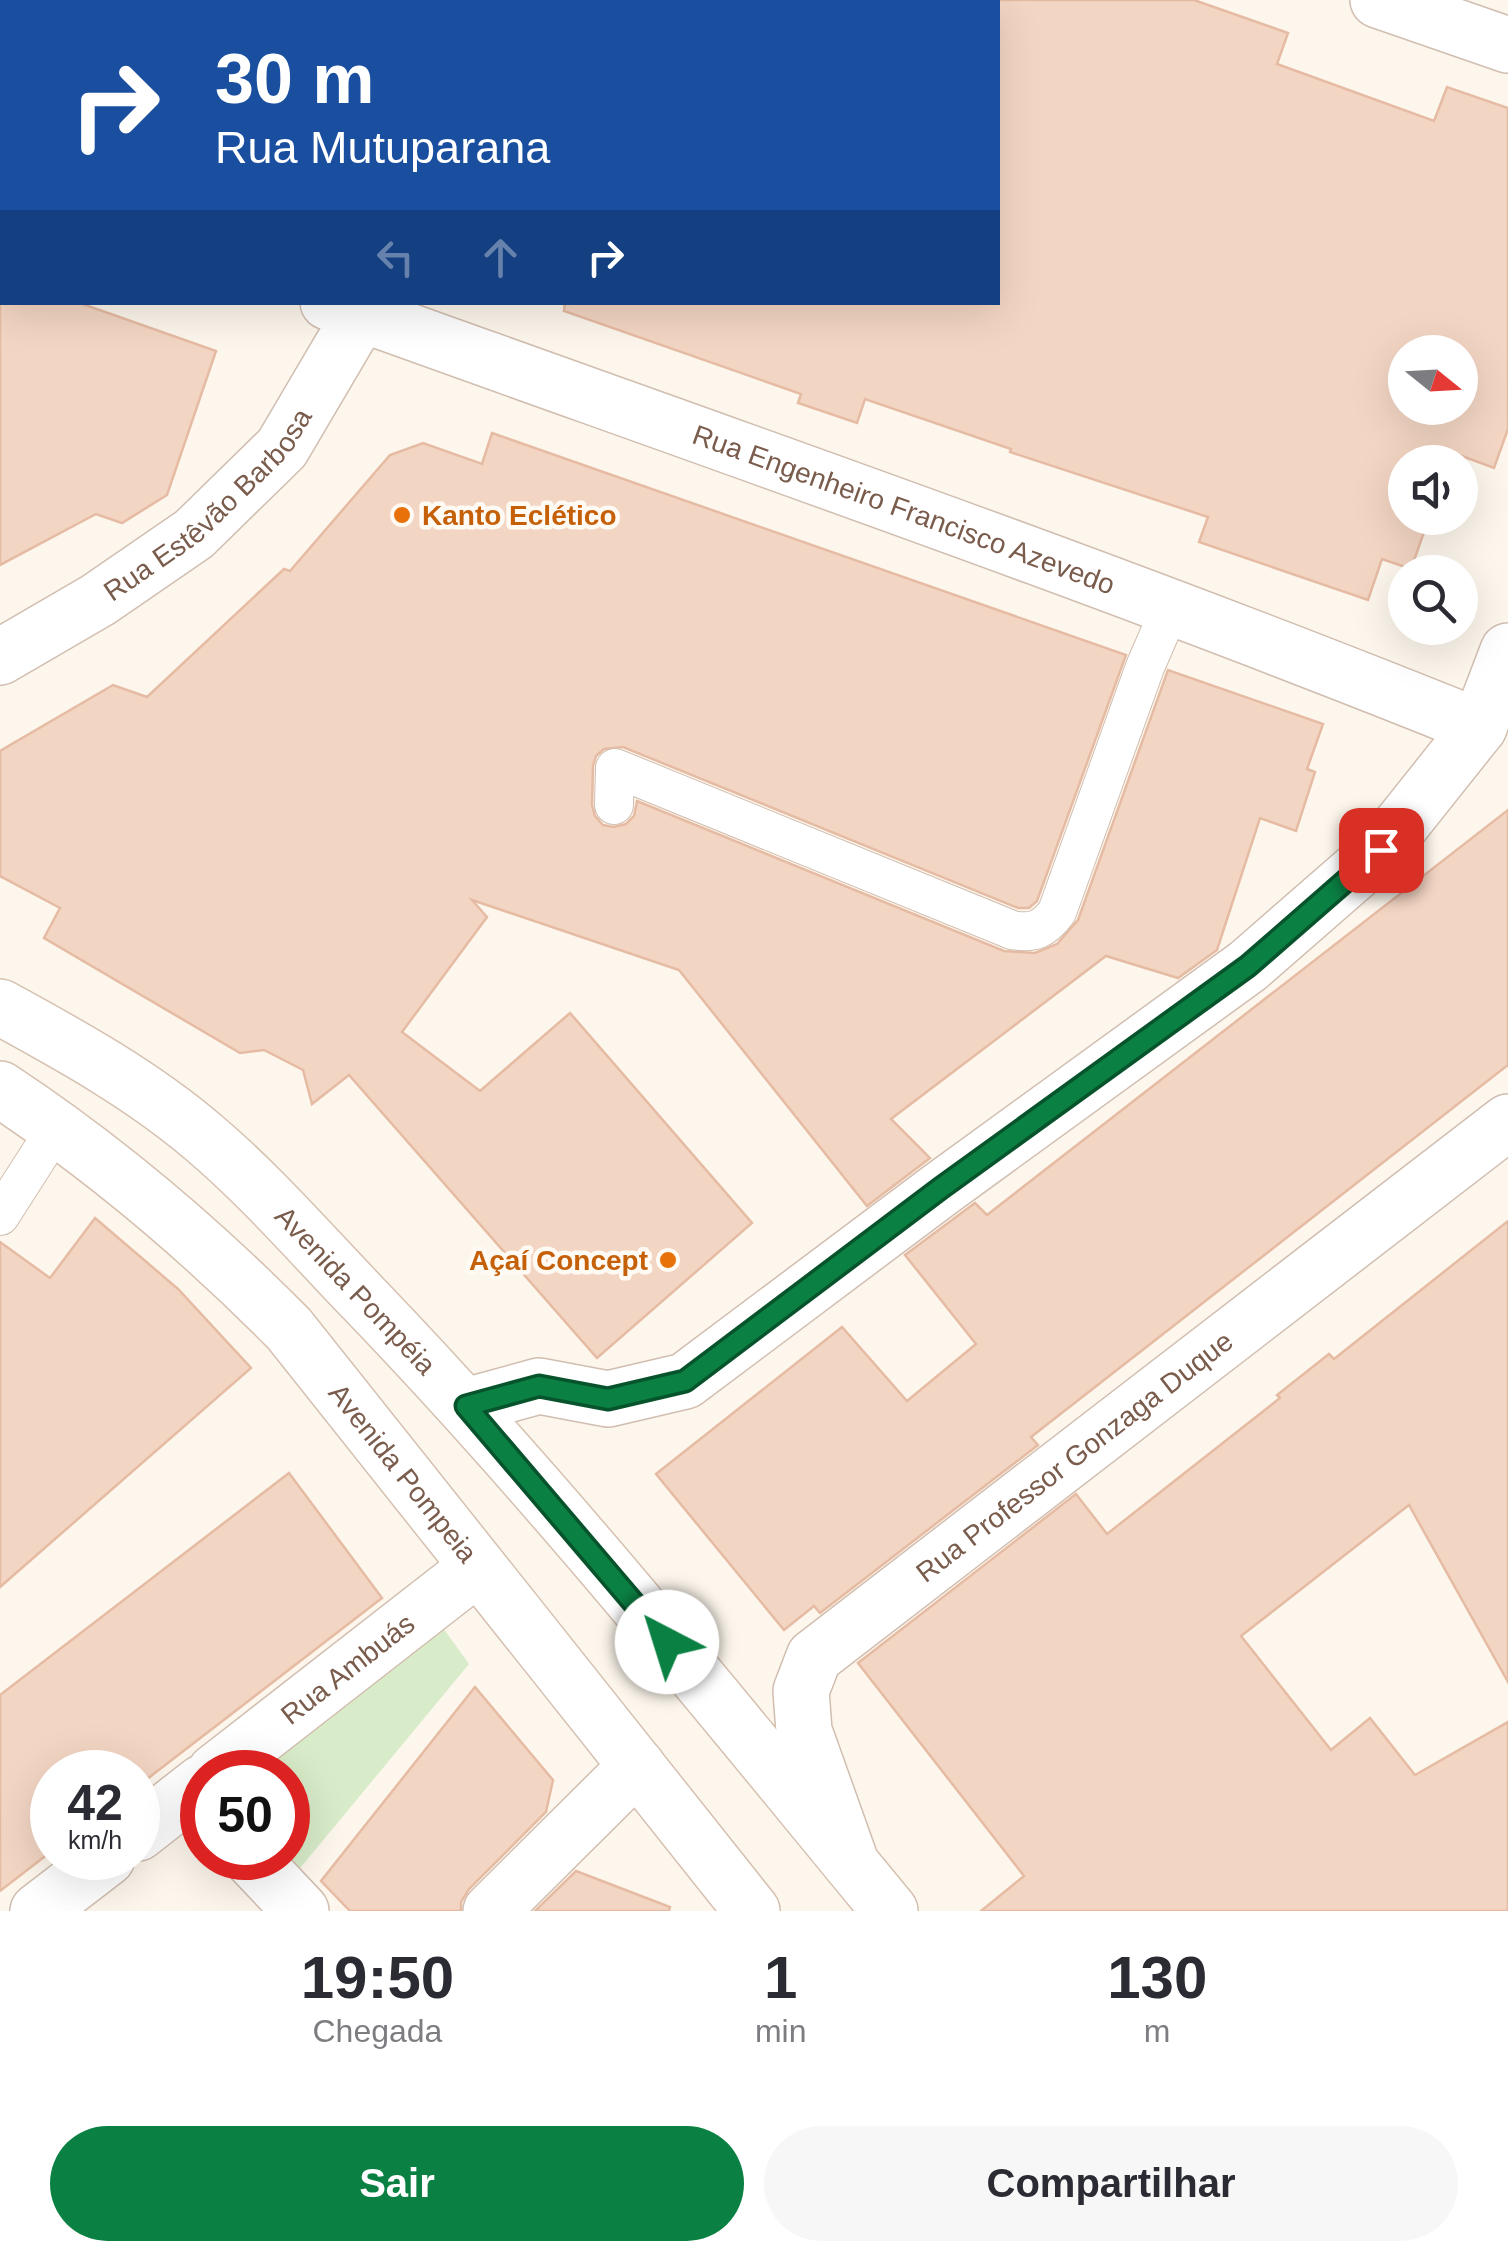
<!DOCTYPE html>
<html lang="pt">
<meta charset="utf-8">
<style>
:root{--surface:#fff;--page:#f7f7f7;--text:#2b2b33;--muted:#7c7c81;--accent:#0b8043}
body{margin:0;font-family:Helvetica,sans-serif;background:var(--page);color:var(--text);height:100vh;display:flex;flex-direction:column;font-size:38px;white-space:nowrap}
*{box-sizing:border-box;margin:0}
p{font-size:32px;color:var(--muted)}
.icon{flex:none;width:55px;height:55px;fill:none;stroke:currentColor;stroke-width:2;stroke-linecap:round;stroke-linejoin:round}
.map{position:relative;height:1911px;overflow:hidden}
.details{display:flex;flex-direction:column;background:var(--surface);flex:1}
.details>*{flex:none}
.top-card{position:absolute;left:0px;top:0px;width:1000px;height:305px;box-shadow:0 10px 40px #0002;background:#1a4fa0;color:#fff;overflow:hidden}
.needle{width:65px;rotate:108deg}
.buttons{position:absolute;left:1388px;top:335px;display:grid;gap:20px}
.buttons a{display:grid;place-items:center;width:90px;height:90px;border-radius:50%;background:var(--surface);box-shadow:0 10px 40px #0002;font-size:50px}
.speed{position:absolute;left:30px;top:1750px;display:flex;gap:20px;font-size:50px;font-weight:700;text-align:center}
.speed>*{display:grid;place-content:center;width:130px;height:130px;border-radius:50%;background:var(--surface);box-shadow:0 10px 40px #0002;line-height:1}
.speed small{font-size:25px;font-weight:400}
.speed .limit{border:15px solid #d22;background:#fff;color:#111}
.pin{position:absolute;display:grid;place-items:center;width:85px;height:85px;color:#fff;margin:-42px;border-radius:20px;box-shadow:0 5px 15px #0006}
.me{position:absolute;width:110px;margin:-55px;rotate:320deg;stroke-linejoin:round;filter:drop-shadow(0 0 8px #0008)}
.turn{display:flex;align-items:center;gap:35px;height:210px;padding:0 50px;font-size:45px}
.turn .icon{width:130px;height:130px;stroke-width:2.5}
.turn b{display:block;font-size:70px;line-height:85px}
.lanes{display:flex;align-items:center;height:95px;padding:0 50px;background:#0003;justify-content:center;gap:50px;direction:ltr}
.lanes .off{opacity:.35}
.eta{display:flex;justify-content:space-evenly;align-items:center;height:170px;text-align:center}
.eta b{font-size:60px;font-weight:800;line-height:70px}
.button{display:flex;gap:20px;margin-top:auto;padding:20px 50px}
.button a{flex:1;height:115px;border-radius:60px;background:var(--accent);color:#fff;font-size:40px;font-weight:800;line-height:115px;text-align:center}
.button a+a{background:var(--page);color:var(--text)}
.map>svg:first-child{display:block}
.green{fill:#d8ecc9}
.building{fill:#f3d5c3;stroke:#e6bba3;stroke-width:2.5;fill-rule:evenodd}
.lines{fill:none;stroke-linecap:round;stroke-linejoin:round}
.lane-casing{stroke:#d1beb0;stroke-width:40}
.street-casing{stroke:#d1beb0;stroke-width:58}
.secondary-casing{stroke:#d6c0b0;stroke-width:58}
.lane{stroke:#fff;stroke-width:38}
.street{stroke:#fff;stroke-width:55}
.secondary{stroke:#fff;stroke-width:55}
.route-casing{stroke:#07532c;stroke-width:25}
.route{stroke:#0b8043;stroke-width:18}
.food-dot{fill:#e8710a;stroke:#fffaf3;stroke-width:4}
.labels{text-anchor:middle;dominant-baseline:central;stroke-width:9;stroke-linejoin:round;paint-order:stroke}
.street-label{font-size:28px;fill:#7a5c4d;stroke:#fffaf3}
.food-label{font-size:28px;font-weight:bold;fill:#c56008;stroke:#fffaf3;text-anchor:start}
</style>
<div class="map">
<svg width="1508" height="1911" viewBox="0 0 1508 1911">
<rect width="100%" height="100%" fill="#fdf6ec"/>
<path class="green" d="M 438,1621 L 469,1664 L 296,1873 L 288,1858 L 288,1772 L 248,1772 Z"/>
<g class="building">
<path d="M 998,0 L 1194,0 L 1288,33 L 1277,64 L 1434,121 L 1447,87 L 1508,108 L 1508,429 L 1494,468 L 1451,452 L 1448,462 L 1405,462 L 1405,518 L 1429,518 L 1411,569 L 1382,559 L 1368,600 L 1199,542 L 1208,517 L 1010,452 L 1011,449 L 865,399 L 857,423 L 798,403 L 801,394 L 564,311 L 565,302 L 998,302 ZM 1405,352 L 1460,352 L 1460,408 L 1405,408 Z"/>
<path d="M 0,302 L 77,302 L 216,351 L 167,495 L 122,523 L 96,514 L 0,565 Z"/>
<path d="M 492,433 L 1126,655 L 1037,901 L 1029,908 L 1018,908 L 623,747 L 604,749 L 596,756 L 593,766 L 592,805 L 595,816 L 603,825 L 614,827 L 626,824 L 634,816 L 637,801 L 1004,951 L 1035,953 L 1057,944 L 1078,920 L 1168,670 L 1323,724 L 1307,769 L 1315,772 L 1296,831 L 1260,818 L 1217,950 L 1178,978 L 1106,956 L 891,1119 L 930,1158 L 867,1206 L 679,970 L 472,900 L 487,917 L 402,1032 L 480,1091 L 570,1013 L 752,1223 L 597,1358 L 349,1075 L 312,1104 L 303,1070 L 264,1050 L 240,1053 L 44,938 L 60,908 L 0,876 L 0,751 L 113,685 L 147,697 L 284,569 L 290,571 L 390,455 L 423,443 L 482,464 Z"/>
<path d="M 1508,810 L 1508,1065 L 1031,1437 L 1038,1445 L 820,1613 L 814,1606 L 784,1630 L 656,1474 L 842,1327 L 907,1401 L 976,1344 L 905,1255 L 975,1203 L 987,1215 Z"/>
<path d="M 95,1218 L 178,1289 L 251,1368 L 0,1587 L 0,1242 L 50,1278 Z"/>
<path d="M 1508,1221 L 1508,1682 L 1409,1505 L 1241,1636 L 1331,1750 L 1370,1718 L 1415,1775 L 1508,1722 L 1508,1911 L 981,1911 L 1024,1876 L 858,1663 L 1076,1494 L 1107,1534 L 1280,1398 L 1277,1395 L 1329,1354 L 1334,1359 Z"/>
<path d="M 289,1473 L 382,1598 L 138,1786 L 138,1772 L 52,1772 L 52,1851 L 0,1891 L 0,1695 Z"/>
<path d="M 475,1687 L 553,1780 L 546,1812 L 469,1889 L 461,1902 L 461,1911 L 350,1911 L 321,1881 Z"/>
<path d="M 576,1871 L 670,1907 L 669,1911 L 535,1911 Z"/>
</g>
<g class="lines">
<defs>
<g id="lane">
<path d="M 614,805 L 615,768 L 1012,930 C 1034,934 1044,929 1057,912 L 1145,667 L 1171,607"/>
<path d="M 0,1216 L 57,1127"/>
</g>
<g id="street">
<path d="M 1378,0 L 1508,45"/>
<path d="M 500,2 L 501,0"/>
<path d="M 0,192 L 2,192"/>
<path id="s1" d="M 328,302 C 713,441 1100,574 1479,727"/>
<path id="s2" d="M 0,657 L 98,600 L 194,534 L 282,448 L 368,302"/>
<path d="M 466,1406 L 539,1386 L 608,1399 L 685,1381 L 941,1189 L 1248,966 L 1381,850 L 1479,727 L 1508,651"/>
<path id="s3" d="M 215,1772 L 478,1567"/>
<path d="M 138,1833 L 202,1783"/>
<path d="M 251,1858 L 301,1911"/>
<path id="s4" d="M 850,1860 L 804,1731 L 801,1691 L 814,1657 L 1508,1122"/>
<path d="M 38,1911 L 107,1858"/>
<path d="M 491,1911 L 637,1766"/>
</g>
<g id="secondary">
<path id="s5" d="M 0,1007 C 70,1045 142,1085 203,1137 C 260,1185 311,1244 363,1298 C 550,1492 719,1704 890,1911"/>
<path id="s6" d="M 0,1089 C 106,1159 201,1240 289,1329 L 752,1911"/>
</g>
</defs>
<use href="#lane" class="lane-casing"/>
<use href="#street" class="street-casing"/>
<use href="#secondary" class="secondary-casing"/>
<use href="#lane" class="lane"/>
<use href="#street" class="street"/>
<use href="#secondary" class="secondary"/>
</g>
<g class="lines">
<defs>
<path id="route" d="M 667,1642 L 466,1406 L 539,1386 L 608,1399 L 685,1381 L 941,1188 L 1248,966 L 1381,850"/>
</defs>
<use href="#route" class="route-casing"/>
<use href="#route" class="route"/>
</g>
<g class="food-dot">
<circle cx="402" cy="515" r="10"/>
<circle cx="668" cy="1260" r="10"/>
</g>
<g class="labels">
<g class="street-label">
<text stroke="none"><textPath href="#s2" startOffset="260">Rua Estêvão Barbosa</textPath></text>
<text stroke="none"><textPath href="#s1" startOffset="612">Rua Engenheiro Francisco Azevedo</textPath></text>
<text stroke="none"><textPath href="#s5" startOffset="458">Avenida Pompéia</textPath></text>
<text stroke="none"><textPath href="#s4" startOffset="542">Rua Professor Gonzaga Duque</textPath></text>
<text stroke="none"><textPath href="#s6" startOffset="560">Avenida Pompeia</textPath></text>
<text stroke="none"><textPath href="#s3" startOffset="168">Rua Ambuás</textPath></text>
</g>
<g class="food-label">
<text x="422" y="515">Kanto Eclético</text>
<text x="648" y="1260" text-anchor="end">Açaí Concept</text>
</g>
</g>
</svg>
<div class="buttons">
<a><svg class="needle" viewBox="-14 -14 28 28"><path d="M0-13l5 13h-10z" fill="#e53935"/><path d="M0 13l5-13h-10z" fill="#7c7c81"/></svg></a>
<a><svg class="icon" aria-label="sound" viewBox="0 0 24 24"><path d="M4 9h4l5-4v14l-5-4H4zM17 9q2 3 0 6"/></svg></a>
<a><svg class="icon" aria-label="search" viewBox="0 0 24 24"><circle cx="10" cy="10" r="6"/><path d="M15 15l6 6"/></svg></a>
</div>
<div class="speed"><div>42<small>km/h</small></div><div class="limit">50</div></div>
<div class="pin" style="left:1381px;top:850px;background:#d93025"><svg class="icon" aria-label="arrive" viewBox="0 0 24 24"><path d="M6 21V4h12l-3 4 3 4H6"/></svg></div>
<svg class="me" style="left:667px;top:1642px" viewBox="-20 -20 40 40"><circle r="19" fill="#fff"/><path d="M0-13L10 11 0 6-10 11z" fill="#0b8043"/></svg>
<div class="top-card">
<div class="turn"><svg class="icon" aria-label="right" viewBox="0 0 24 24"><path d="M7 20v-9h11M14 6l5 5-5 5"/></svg><div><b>30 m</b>Rua Mutuparana</div></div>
<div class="lanes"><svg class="icon off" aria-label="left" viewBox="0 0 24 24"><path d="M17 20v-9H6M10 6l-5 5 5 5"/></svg><svg class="icon off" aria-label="ahead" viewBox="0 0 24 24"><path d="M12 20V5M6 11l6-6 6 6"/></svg><svg class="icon" aria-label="right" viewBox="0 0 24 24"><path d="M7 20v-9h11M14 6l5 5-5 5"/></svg></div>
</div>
</div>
<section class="details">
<div class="eta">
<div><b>19:50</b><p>Chegada</p></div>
<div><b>1</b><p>min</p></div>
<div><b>130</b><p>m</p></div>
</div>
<div class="button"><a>Sair</a><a>Compartilhar</a></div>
</section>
